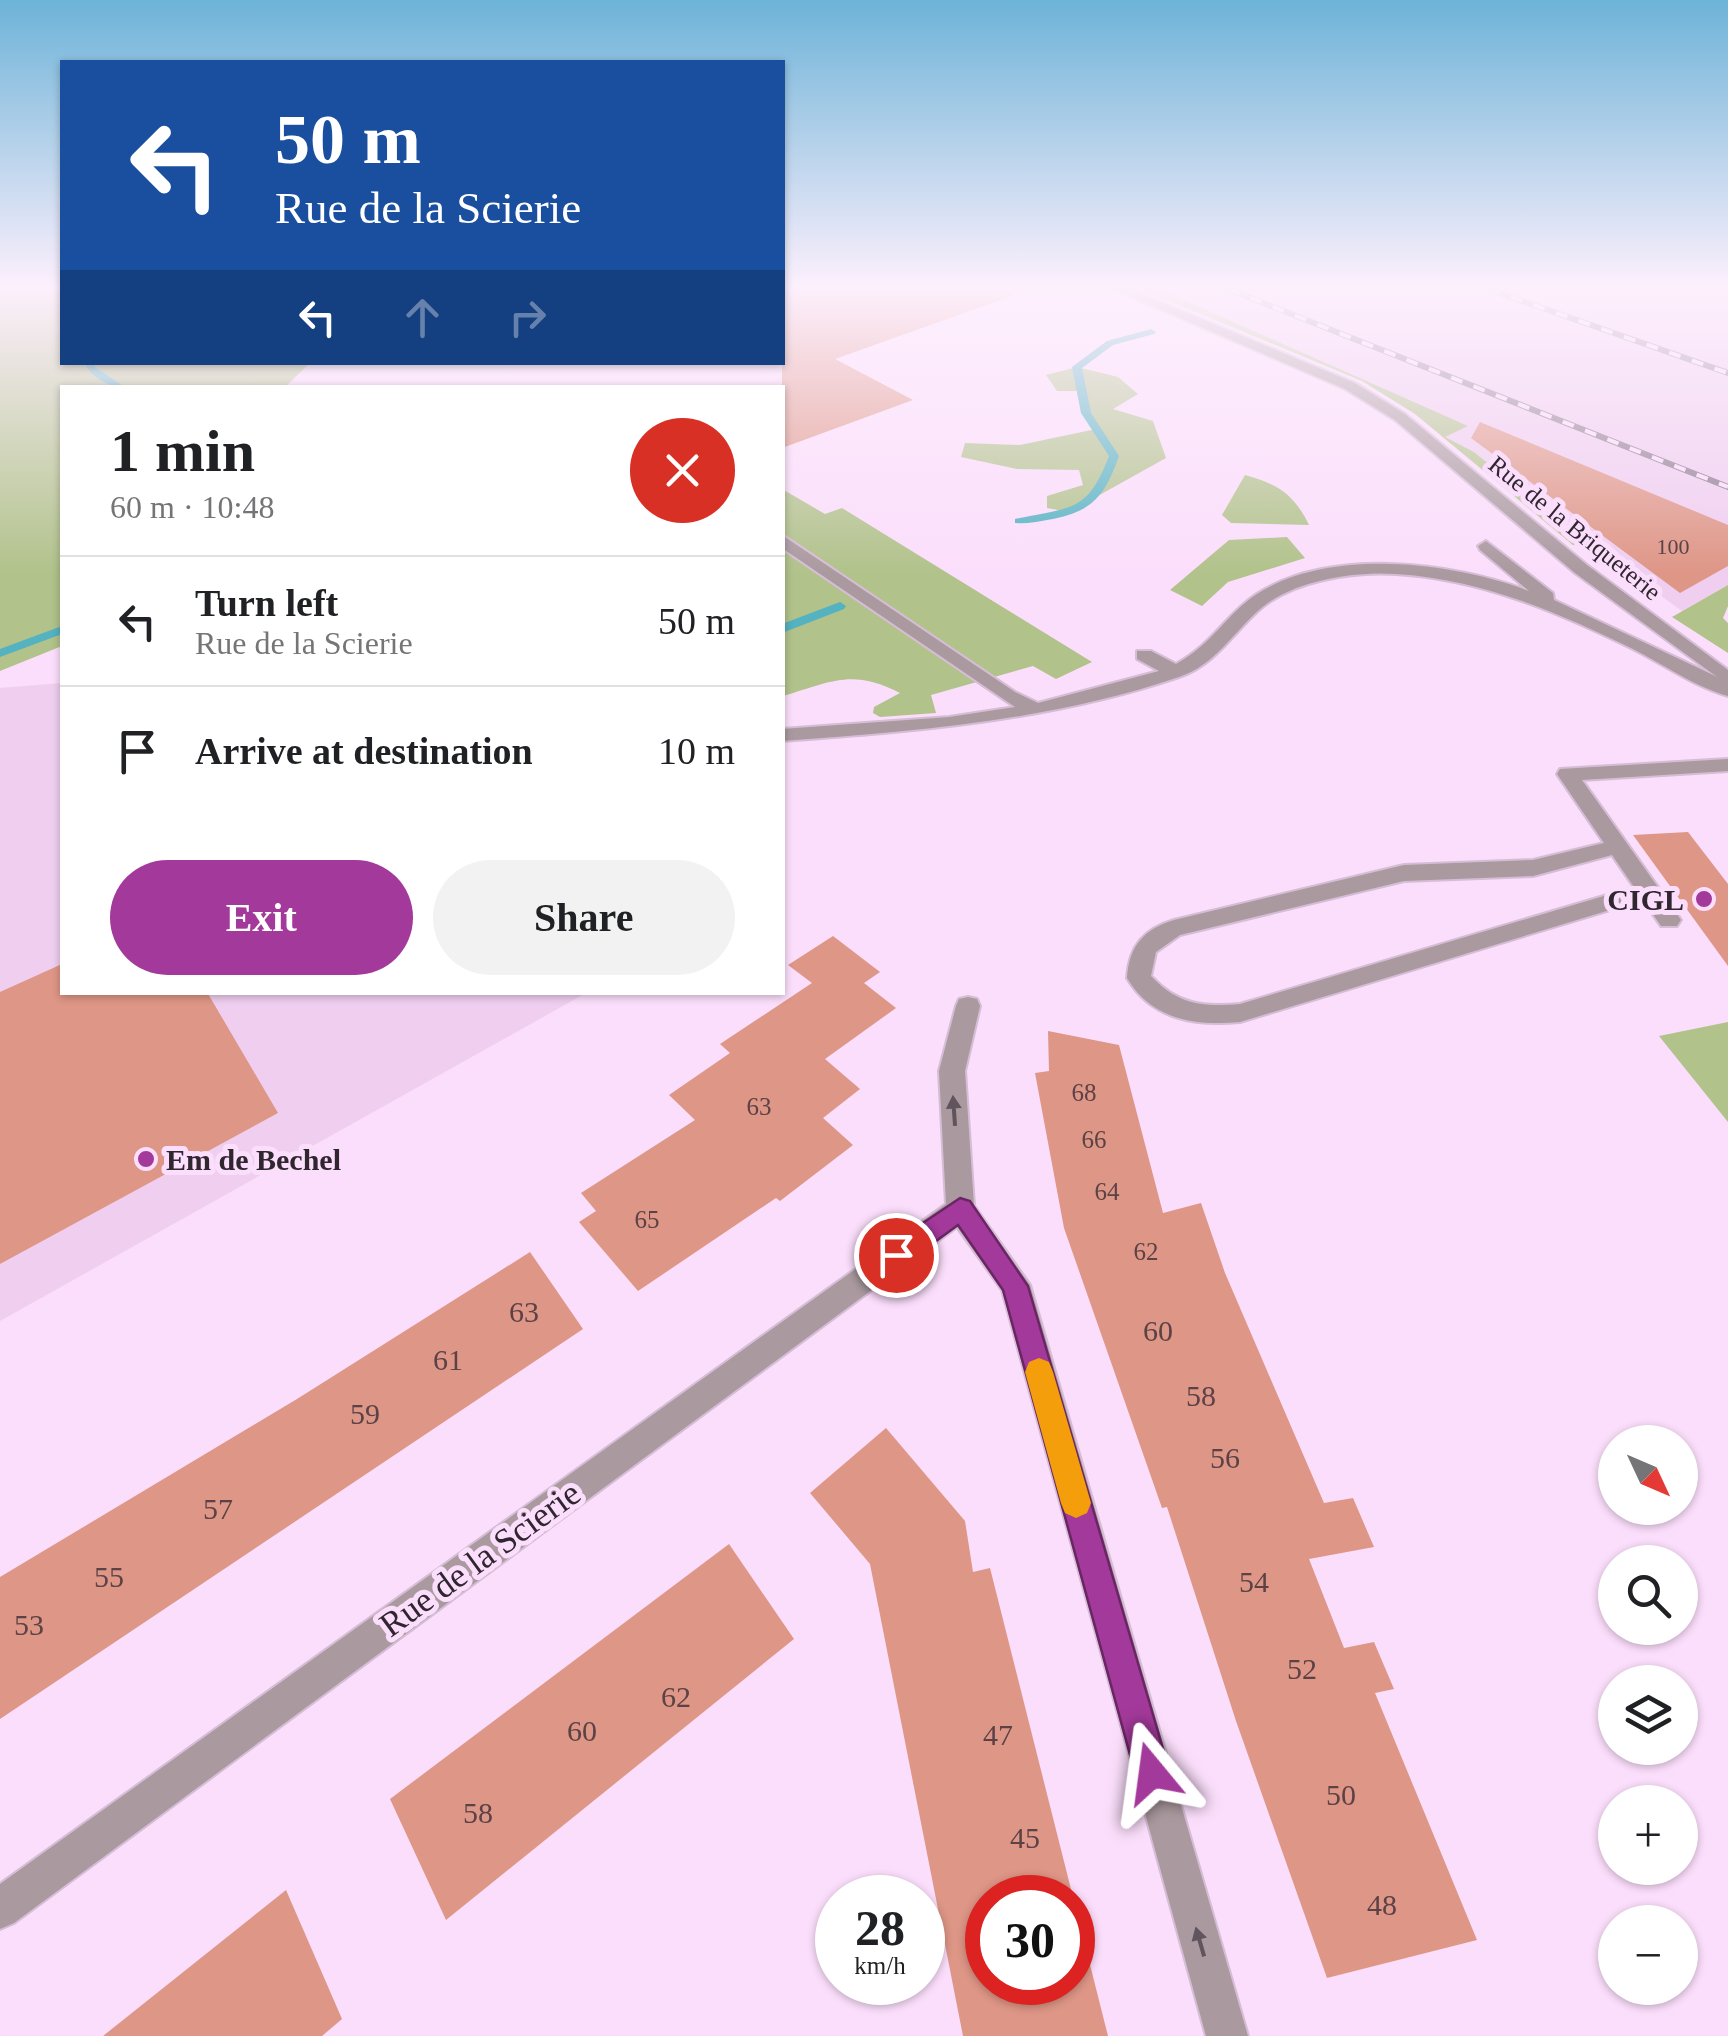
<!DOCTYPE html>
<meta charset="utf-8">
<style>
:root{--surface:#fff;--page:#f2f2f2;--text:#202124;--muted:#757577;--line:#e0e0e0;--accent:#a3399a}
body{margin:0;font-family:Georgia,serif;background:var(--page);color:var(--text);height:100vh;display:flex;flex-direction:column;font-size:38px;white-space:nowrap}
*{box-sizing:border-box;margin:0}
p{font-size:32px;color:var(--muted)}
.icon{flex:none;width:55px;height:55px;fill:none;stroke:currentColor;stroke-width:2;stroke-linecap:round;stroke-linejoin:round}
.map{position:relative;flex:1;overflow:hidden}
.side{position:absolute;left:60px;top:385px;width:725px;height:610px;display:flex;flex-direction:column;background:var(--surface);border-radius:0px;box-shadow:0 2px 8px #0004}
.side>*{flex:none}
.top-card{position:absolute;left:60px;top:60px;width:725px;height:305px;border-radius:0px;box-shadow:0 2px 8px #0004;background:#1a4fa0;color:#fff;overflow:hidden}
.needle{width:65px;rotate:134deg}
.fabs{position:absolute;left:1598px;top:1425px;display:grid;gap:20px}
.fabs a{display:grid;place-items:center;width:100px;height:100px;border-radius:50%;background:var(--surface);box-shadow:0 2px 8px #0004;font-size:50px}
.speed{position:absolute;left:815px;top:1875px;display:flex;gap:20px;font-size:50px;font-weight:700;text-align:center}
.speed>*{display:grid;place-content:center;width:130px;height:130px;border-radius:50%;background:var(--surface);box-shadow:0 2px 8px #0004;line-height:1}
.speed small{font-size:25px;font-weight:400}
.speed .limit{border:15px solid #d22;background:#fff;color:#111}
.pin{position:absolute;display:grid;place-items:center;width:85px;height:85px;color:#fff;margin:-42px;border:5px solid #fff;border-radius:50%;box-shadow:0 2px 10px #0007}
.me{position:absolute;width:110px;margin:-55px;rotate:344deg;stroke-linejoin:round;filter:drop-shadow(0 0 8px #0008)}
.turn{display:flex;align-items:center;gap:35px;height:210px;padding:0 50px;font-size:45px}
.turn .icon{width:130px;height:130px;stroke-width:2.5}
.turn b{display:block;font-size:70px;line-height:85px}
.lanes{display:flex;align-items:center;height:95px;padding:0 50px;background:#0003;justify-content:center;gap:50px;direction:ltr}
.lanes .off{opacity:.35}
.round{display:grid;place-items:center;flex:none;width:105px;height:105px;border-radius:52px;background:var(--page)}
.headline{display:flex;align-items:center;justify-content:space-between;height:170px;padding:0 50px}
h1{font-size:60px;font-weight:700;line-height:75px}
.action{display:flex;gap:20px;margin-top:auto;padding:20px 50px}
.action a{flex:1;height:115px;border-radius:60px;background:var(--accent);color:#fff;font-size:40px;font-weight:700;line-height:115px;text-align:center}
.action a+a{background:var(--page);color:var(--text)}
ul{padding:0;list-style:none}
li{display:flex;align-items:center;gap:30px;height:130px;padding:0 50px;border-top:2px solid var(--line)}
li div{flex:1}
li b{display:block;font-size:38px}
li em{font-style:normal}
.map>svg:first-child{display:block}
.built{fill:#efceef}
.green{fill:#b1c28b}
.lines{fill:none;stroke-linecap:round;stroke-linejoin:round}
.stream{fill:#54b2c1;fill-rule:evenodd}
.building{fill:#de9686;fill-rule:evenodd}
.service-casing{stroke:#d6bdd6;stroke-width:4}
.minor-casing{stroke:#d6bdd6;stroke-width:4}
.service{fill:#aa999f;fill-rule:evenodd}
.minor{fill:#aa999f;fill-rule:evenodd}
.rail-casing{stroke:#8f7c8f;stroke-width:6}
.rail{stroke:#fbdefb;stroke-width:4;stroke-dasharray:12;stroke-linecap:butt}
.oneway{fill:#61545c}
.route{fill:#a3399a;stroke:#6a2564;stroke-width:2.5}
.slow{fill:#f59e0b}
.poi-dot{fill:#a3399a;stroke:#fbdefb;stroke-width:4}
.labels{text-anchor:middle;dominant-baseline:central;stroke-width:10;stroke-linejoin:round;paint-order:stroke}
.far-number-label{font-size:22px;fill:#5c4246}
.far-street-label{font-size:25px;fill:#302630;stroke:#fbdefb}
.number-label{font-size:25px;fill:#5c4246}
.poi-label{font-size:30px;font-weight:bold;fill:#302630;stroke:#fbdefb;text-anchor:end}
.near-number-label{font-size:30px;fill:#5c4246}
.near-street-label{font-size:35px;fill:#302630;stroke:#fbdefb}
</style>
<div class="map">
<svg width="1728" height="2036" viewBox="0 0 1728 2036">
<rect width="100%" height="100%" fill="#fbdefb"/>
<g class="built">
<path d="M 1157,289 L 1728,289 L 1728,585 L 1682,611 L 1588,543 L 1474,452 L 1444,437 L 1466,426 Z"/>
<path d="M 62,683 L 62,992 L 586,993 L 0,1321 L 0,688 Z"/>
</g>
<g class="green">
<path d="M 0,289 L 62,289 L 62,362 L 310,363 L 285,387 L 62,388 L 62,646 L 0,671 Z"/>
<path d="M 1140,289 L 1157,289 L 1197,306 L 1468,426 L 1445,437 L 1474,452 L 1588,545 L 1573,545 L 1415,414 L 1362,381 Z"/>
<path d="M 1077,367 L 1118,377 L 1138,394 L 1113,409 L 1153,421 L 1166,458 L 1069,512 L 1047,508 L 1047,496 L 1083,485 L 1079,470 L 1017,469 L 961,457 L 965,443 L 1020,445 L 1096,429 L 1086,413 L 1082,391 L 1057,391 L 1046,375 Z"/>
<path d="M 1245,475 C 1277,484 1294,494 1309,525 L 1231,523 L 1222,515 Z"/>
<path d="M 782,489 L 825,514 L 842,508 L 1092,662 L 1056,679 L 1033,666 L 931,695 L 936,713 L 880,717 L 873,713 L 874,707 L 900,693 C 852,668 831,682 783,696 Z"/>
<path d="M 1287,537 L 1305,558 L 1228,582 L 1202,606 L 1170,590 L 1229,540 Z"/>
<path d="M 1728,585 L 1728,606 L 1723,618 L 1728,623 L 1728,653 L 1672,617 Z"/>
<path d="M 1728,1022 L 1728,1122 L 1659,1036 Z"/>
</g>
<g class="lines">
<g class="stream">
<path d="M 1151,329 L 1156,332 L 1154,334 L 1113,345 L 1082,368 L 1091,413 L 1119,456 C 1104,498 1092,512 1047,520 C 1036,522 1026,524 1015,523 L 1015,519 C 1070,507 1087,514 1109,456 L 1081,413 L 1072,367 L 1107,341 Z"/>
<path d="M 84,362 L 94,362 L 95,367 L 126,388 C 111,388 90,377 84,362 Z"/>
<path d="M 840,602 L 846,606 L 844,609 L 782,633 L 782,624 Z"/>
<path d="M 62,626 L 62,634 L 0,657 L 0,649 Z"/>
</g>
</g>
<g class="building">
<path d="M 782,289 L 1011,289 L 1012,296 L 835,359 L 913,400 L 782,448 Z"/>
<path d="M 1480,422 L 1728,525 L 1728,566 L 1680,593 L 1471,438 Z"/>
<path d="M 1688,832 L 1728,884 L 1728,966 L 1633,835 Z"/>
<path d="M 833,936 L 880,972 L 864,983 L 896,1008 L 825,1059 L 860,1089 L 823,1118 L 853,1145 L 780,1201 L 776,1198 L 638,1291 L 579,1222 L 596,1211 L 581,1193 L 695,1120 L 669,1095 L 730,1053 L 720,1044 L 812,983 L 788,965 Z"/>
<path d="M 62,964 L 62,992 L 207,992 L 278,1113 L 0,1264 L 0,992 Z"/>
<path d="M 1048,1031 L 1119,1045 L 1163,1213 L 1201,1203 L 1225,1273 L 1324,1503 L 1353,1498 L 1374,1547 L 1309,1559 L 1344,1648 L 1374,1642 L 1394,1689 L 1375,1693 L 1477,1940 L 1327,1978 L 1236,1721 L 1167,1507 L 1162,1508 L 1064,1228 L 1035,1073 L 1049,1071 Z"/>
<path d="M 530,1252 L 583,1329 L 0,1719 L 0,1577 L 297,1399 Z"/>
<path d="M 886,1428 L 965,1521 L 973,1572 L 990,1568 L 1108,2036 L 963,2036 L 870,1564 L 810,1493 ZM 988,1898 L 1072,1898 L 1072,1982 L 988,1982 Z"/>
<path d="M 729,1544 L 794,1639 L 446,1920 L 390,1799 Z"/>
<path d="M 286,1890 L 342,2019 L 322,2036 L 103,2036 Z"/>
</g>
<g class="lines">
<defs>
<g id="service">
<path d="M 782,535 L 1015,692 L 1038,703 L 1159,671 L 1137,659 L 1137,651 L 1151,651 L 1176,664 C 1214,643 1226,614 1257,594 C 1330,547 1452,562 1529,591 L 1480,550 L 1478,546 L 1486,541 L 1553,593 L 1554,600 L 1728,682 L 1728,696 C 1695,687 1663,664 1633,649 C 1558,612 1480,579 1396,574 C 1353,571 1291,581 1259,610 C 1232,634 1215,665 1179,677 C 1049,721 917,731 782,741 L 782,729 L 949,717 L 1015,707 L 782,548 Z"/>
<path d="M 1728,759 L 1728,771 L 1582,780 L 1677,914 L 1681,920 L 1677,926 L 1661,926 L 1643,900 L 1240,1022 C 1195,1026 1152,1020 1127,978 C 1129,946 1144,929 1174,920 L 1404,865 L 1533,860 L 1604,843 L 1557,774 L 1560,769 ZM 1612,855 L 1634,887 L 1240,1004 C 1203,1007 1178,1005 1151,976 L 1156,952 L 1180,935 L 1404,881 L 1533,876 Z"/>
</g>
<g id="minor">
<path d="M 1113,289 L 1130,289 L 1355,383 L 1405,414 L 1587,565 L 1728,670 L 1728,685 L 1575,573 L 1395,420 L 1345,389 Z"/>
<path d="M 968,997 L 977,999 L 980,1006 L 965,1071 L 974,1206 L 1030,1285 L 1248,2036 L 1206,2036 L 1002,1290 L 957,1227 L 14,1923 L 0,1929 L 0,1884 L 946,1204 L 939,1071 L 956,1006 L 959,999 Z"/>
</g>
</defs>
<use href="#service" class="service-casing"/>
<use href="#minor" class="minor-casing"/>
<use href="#service" class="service"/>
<use href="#minor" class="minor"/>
<defs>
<g id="rail">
<path d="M 1228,289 L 1728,487"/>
<path d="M 1488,289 L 1728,373"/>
</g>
</defs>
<use href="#rail" class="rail-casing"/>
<use href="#rail" class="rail"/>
</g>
<defs><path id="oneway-solid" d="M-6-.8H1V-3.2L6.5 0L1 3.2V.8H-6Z" transform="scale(2.5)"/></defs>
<g class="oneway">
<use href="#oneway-solid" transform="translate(954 1111) rotate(-94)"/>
<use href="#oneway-solid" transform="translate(1200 1942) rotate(-106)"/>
</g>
<linearGradient id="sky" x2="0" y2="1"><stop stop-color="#6db3d8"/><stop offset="0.5" stop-color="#fdf0fd"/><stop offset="1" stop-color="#fdf0fd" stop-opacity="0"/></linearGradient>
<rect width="1728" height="574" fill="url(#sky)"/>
<path class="route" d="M 960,1198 L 970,1201 L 1028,1286 L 1170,1773 L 1165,1785 L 1152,1791 L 1140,1785 L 1135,1773 L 1003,1290 L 958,1225 L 906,1263 L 896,1267 L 887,1263 L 883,1255 L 887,1247 Z"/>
<path class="slow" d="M 1039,1358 L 1049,1362 L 1053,1372 L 1091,1503 L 1087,1513 L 1076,1518 L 1065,1513 L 1061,1503 L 1025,1372 L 1029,1362 Z"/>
<g class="poi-dot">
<circle cx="1704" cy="899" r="10"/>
<circle cx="146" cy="1159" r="10"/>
</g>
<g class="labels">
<g class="far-number-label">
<text x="1673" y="546">100</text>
</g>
<g class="far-street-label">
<text transform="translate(1575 528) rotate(39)">Rue de la Briqueterie</text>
</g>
<g class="number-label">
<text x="1084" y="1092">68</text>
<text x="759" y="1106">63</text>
<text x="1094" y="1139">66</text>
<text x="1107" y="1191">64</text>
<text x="647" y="1219">65</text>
<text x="1146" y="1251">62</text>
</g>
<g class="poi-label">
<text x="1684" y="899">CIGL</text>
<text x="166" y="1159" text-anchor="start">Em de Bechel</text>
</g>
<g class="near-number-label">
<text x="524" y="1311">63</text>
<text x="1158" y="1330">60</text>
<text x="448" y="1359">61</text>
<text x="1201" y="1395">58</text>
<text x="365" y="1413">59</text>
<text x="1225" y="1457">56</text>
<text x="218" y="1508">57</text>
<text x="109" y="1576">55</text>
<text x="1254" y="1581">54</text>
<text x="29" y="1624">53</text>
<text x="1302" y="1668">52</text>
<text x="676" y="1696">62</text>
<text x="582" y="1730">60</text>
<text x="998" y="1734">47</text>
<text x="1341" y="1794">50</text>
<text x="478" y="1812">58</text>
<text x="1025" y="1837">45</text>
<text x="1382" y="1904">48</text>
</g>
<g class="near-street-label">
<text transform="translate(480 1559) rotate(-36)">Rue de la Scierie</text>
</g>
</g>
</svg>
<div class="fabs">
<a><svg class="needle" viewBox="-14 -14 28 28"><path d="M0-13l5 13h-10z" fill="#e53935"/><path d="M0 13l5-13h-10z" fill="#757577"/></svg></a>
<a><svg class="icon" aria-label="search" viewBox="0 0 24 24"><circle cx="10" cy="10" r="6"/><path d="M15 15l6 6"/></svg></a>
<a><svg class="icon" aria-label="layers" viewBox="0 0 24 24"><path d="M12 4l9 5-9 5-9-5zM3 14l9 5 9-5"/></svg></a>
<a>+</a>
<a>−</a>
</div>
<div class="speed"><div>28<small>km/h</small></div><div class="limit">30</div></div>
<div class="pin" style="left:896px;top:1255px;background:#d93025"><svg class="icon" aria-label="arrive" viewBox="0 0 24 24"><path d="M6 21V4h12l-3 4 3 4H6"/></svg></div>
<svg class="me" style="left:1152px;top:1773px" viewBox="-20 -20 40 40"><path d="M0-17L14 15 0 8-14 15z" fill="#a3399a" stroke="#fff" stroke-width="4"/></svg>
<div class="top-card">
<div class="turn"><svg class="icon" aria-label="left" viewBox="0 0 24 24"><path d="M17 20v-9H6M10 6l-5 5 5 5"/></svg><div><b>50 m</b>Rue de la Scierie</div></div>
<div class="lanes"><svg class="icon" aria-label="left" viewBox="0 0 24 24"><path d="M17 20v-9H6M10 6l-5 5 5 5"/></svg><svg class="icon off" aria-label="ahead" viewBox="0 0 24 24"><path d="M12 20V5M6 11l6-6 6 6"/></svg><svg class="icon off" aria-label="right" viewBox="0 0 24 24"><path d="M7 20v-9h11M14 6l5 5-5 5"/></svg></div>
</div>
<section class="side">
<div class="headline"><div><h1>1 min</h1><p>60 m · 10:48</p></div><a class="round" style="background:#d93025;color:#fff"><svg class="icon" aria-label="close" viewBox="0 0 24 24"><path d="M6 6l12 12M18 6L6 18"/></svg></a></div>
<ul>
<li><svg class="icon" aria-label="left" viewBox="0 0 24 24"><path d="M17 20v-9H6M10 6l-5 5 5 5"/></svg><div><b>Turn left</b><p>Rue de la Scierie</p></div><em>50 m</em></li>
<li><svg class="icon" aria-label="arrive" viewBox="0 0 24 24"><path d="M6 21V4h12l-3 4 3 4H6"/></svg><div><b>Arrive at destination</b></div><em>10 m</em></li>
</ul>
<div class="action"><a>Exit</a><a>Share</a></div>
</section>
</div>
